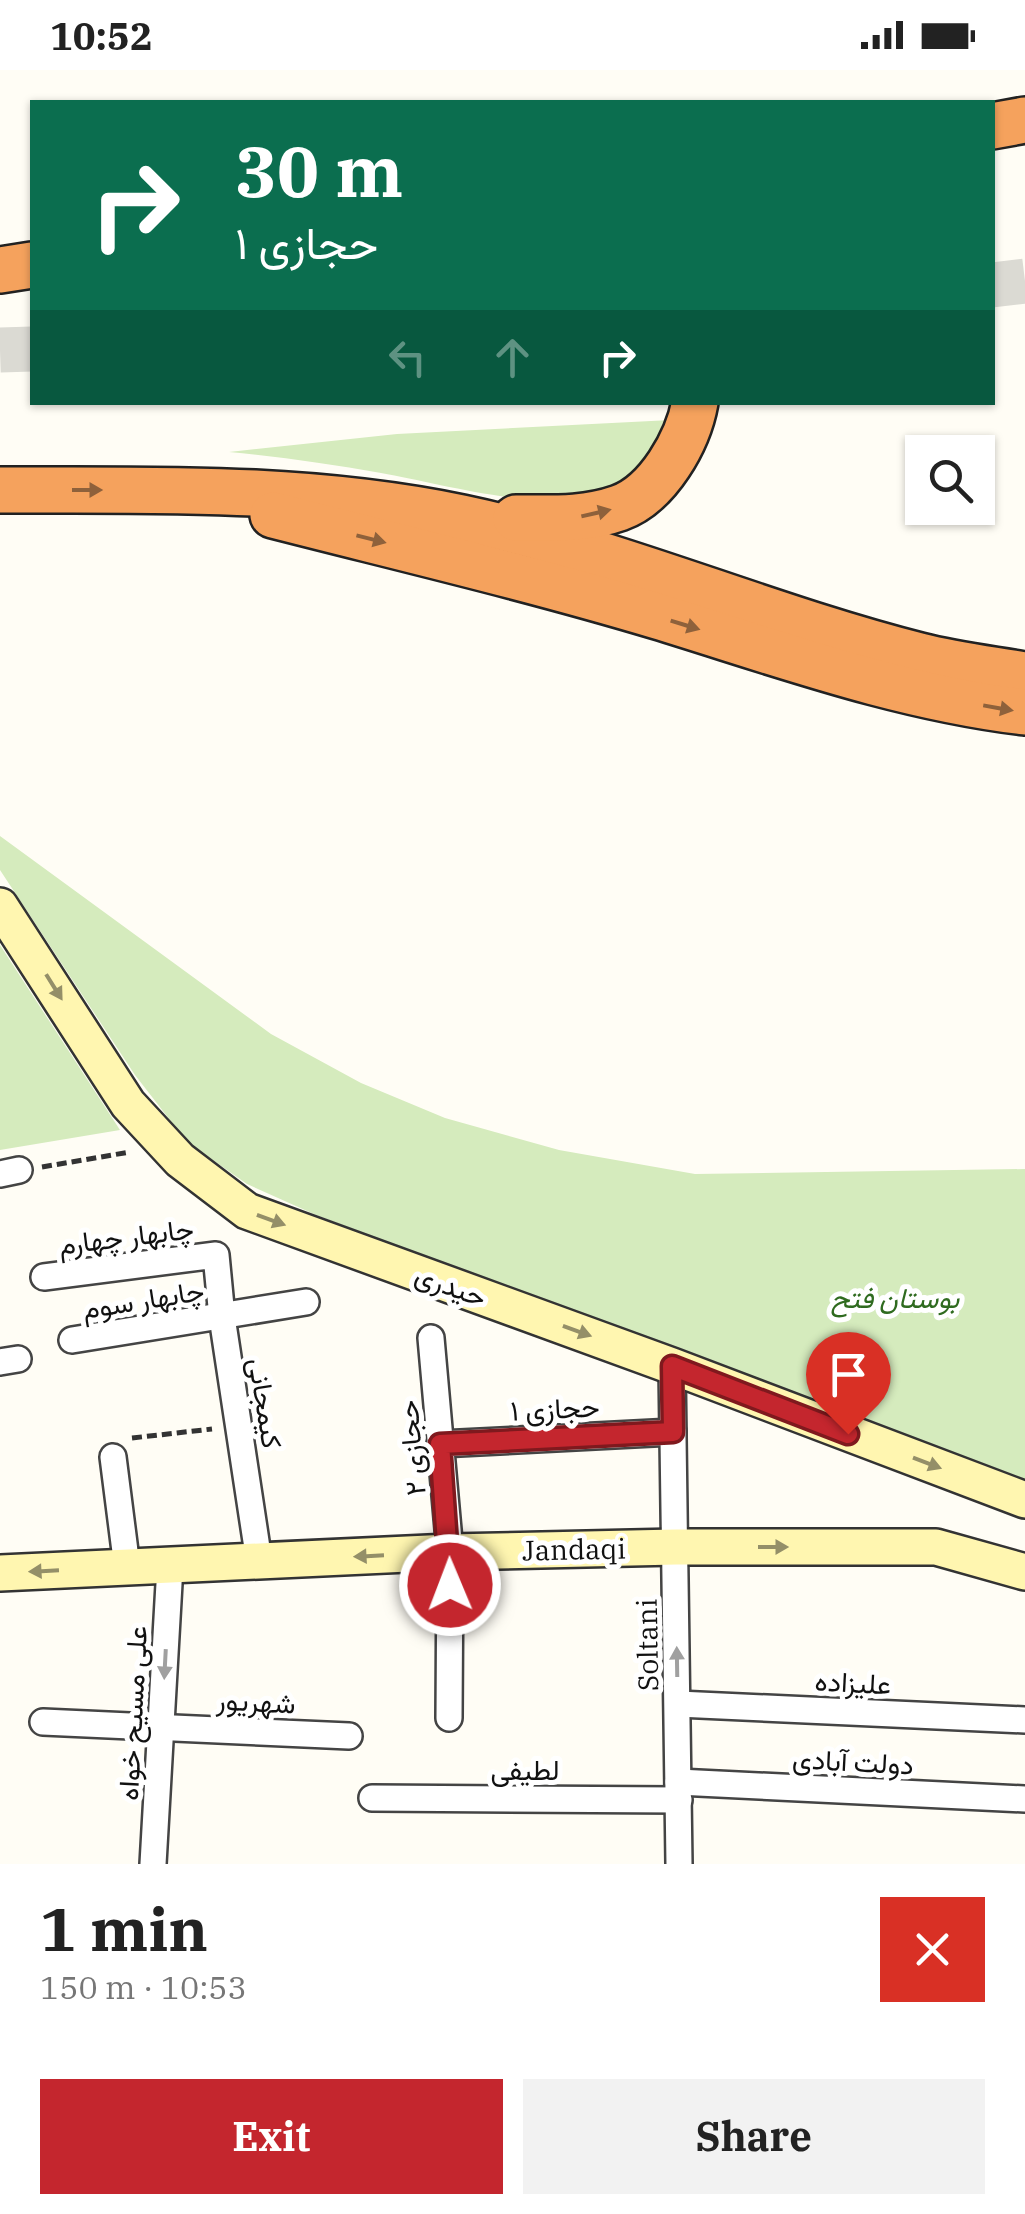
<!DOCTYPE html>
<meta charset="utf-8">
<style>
:root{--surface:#fff;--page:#f2f2f2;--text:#222;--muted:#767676;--accent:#c4262e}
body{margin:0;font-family:"IBM Plex Serif",Vazirmatn,serif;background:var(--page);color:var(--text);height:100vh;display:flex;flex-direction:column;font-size:38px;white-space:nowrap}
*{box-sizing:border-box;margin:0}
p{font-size:32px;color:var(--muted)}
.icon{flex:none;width:55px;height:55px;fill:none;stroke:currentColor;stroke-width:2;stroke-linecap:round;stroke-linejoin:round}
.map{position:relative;height:1794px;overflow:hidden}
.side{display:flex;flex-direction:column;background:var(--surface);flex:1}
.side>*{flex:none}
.top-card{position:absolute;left:30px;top:30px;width:965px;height:305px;border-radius:0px;box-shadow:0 2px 8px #0004;background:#0b6e4f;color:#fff;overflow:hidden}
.buttons{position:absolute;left:905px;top:365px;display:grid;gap:20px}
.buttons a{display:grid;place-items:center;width:90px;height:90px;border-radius:0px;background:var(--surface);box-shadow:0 2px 8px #0004;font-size:50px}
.pin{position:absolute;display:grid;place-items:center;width:85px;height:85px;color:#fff;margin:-102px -42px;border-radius:50% 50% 50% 0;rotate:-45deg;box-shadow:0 0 10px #0007}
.pin .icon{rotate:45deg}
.me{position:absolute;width:110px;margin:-55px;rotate:359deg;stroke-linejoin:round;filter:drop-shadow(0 0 8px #0008)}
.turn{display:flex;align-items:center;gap:35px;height:210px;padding:0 40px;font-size:45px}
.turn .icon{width:130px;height:130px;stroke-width:2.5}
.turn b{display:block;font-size:70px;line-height:85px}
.lanes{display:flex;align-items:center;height:95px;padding:0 40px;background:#0003;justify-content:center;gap:50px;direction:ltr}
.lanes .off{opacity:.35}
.round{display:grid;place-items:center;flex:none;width:105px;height:105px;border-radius:0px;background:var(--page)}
.headline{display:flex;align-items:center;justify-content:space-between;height:170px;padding:0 40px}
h1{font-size:60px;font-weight:700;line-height:75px}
.action{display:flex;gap:20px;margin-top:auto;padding:20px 40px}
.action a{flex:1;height:115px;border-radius:0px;background:var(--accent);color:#fff;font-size:40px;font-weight:700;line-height:115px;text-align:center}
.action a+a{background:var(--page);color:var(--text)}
.status{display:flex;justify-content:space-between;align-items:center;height:70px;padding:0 50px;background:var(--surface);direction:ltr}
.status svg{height:28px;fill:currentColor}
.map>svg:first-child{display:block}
.green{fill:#d5ebbd}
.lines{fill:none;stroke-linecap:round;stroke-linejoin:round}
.highway-tunnel{stroke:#dbdad3;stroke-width:45;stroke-dasharray:45 22;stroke-linecap:butt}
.street-casing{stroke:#444;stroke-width:30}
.secondary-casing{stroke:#333;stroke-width:40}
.highway-casing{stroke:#222;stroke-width:50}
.path{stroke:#333;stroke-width:5;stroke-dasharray:10 5;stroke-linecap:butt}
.street{stroke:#fff;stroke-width:25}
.secondary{stroke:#fff6b0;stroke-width:35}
.highway{stroke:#f5a25d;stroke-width:45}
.oneway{fill:#8e613b}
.oneway2{fill:#948f68}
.oneway3{fill:#a0a0a0}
.route-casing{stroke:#7f191e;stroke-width:25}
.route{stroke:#c4262e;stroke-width:18}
.labels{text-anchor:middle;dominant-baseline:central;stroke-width:10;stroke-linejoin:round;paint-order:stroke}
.street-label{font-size:28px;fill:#111;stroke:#fff}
.park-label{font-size:28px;font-style:italic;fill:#2f6b1f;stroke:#fff}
</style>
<div class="status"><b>10:52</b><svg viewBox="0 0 49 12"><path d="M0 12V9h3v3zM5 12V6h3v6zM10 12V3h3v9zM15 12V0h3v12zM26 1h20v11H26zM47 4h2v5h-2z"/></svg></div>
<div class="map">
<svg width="1025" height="1794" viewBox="0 0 1025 1794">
<rect width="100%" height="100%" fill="#fffdf5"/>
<g class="green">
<path d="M 671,350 C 658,374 645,403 621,416 C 561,450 446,414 381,403 C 330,394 280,387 229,382 L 397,364 Z"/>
<path d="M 0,766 L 271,964 L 361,1013 L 445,1048 L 559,1080 L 695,1104 L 1025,1099 L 1025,1412 L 316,1145 L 247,1114 L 187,1072 L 135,1005 L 0,800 Z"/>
<path d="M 0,875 L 120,1060 L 0,1080 Z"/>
</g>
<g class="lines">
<g class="highway-tunnel">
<path d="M 992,215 L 1025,211"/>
<path d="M 0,280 L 32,279"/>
</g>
<defs>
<g id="street">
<path d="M 0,1104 L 19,1100"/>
<path d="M 44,1207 L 216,1185 L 222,1247 L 259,1491"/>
<path d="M 431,1268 L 450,1482 L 449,1648"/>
<path d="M 72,1270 L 306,1232"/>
<path d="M 0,1292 L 18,1289"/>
<path d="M 672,1296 L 679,1794"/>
<path d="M 440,1374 L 673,1362"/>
<path d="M 113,1387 L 127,1497"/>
<path d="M 678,1634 L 1025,1650"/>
<path d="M 43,1652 L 349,1666"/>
<path d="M 678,1712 L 1025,1729"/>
<path d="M 372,1728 L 679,1730"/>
<path d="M 153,1794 L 170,1496"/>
</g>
<g id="secondary">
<path d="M 0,836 L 128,1034 L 180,1090 L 247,1141 L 672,1296 L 1025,1430"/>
<path d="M 0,1503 L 450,1482 L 676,1477 L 936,1477 L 1025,1502"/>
</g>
<g id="highway">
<path d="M 992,56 L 1025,50"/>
<path d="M 0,200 L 32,195"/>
<path d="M 0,420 C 155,420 309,416 462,448 C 618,481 766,547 920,586 C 955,595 990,599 1025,605"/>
<path d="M 273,445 C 402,478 530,508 657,546 C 778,583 898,627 1025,642"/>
<path d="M 516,448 C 551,448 585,450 619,438 C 658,424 688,371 695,332"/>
</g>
</defs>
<use href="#street" class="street-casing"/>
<use href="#secondary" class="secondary-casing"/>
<use href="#highway" class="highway-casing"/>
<g class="path">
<path d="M 42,1097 L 130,1082"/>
<path d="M 132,1368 L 212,1359"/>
</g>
<use href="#street" class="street"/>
<use href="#secondary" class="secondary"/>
<use href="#highway" class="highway"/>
</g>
<defs><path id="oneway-solid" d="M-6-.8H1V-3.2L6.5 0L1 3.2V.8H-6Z" transform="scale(2.5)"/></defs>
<g class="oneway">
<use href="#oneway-solid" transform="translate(87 420)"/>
<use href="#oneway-solid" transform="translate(596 443) rotate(-13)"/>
<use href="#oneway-solid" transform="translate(371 469) rotate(14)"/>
<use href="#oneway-solid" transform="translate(685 555) rotate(17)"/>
<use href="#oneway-solid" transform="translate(998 638) rotate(10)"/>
</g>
<g class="oneway2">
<use href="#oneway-solid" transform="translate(54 917) rotate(58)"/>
<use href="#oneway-solid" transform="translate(271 1150) rotate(20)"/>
<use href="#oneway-solid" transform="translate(577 1261) rotate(20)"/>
<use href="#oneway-solid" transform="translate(927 1393) rotate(21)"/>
<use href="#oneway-solid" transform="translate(773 1477)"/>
<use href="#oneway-solid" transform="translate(369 1486) rotate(177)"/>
<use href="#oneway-solid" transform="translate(44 1501) rotate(177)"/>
</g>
<g class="oneway3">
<use href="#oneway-solid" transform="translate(677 1592) rotate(-91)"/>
<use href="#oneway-solid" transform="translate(165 1594) rotate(93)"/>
</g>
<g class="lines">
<defs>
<path id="route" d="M 450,1515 L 440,1374 L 673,1362 L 672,1296 L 848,1364"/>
</defs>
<use href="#route" class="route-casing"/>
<use href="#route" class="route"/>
</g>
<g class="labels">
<g class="street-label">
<text transform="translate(126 1166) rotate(-7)">چابهار چهارم</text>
<text transform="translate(451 1215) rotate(20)">حیدری</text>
<text transform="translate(143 1229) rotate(-9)">چابهار سوم</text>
<text transform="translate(266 1333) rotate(81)">کیمجانی</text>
<text transform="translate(555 1338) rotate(-3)">حجازی ۱</text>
<text transform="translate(411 1378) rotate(-95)">حجازی ۲</text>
<text transform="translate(574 1479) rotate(-1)">Jandaqi</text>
<text transform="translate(647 1575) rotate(-91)">Soltani</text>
<text transform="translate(853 1612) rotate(3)">علیزاده</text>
<text transform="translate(256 1631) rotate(3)">شهریور</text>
<text transform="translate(132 1643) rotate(-87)">علی مسیح خواه</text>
<text transform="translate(853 1691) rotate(3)">دولت آبادی</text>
<text x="525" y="1699">لطیفی</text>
</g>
<g class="park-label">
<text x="895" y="1227">بوستان فتح</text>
</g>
</g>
</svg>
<div class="buttons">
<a><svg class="icon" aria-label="search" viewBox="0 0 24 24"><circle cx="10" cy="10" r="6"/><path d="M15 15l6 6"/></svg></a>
</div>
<div class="pin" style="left:848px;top:1364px;background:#d93025"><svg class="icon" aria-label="arrive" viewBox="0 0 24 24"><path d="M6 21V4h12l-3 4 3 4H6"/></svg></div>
<svg class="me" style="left:450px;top:1515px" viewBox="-20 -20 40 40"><circle r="17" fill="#c4262e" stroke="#fff" stroke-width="3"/><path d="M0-11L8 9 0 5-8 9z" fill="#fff"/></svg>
<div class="top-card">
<div class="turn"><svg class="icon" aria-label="right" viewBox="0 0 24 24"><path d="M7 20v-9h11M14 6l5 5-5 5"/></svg><div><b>30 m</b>حجازی ۱</div></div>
<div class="lanes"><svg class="icon off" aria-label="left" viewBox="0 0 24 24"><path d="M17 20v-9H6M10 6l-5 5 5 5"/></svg><svg class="icon off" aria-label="ahead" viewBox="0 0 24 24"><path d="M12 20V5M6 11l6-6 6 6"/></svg><svg class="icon" aria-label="right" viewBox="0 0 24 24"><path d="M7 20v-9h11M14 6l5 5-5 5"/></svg></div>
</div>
</div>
<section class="side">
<div class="headline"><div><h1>1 min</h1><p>150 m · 10:53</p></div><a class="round" style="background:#d93025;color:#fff"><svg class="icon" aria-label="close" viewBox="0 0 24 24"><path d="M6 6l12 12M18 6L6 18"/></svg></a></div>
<div class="action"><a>Exit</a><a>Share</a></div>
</section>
